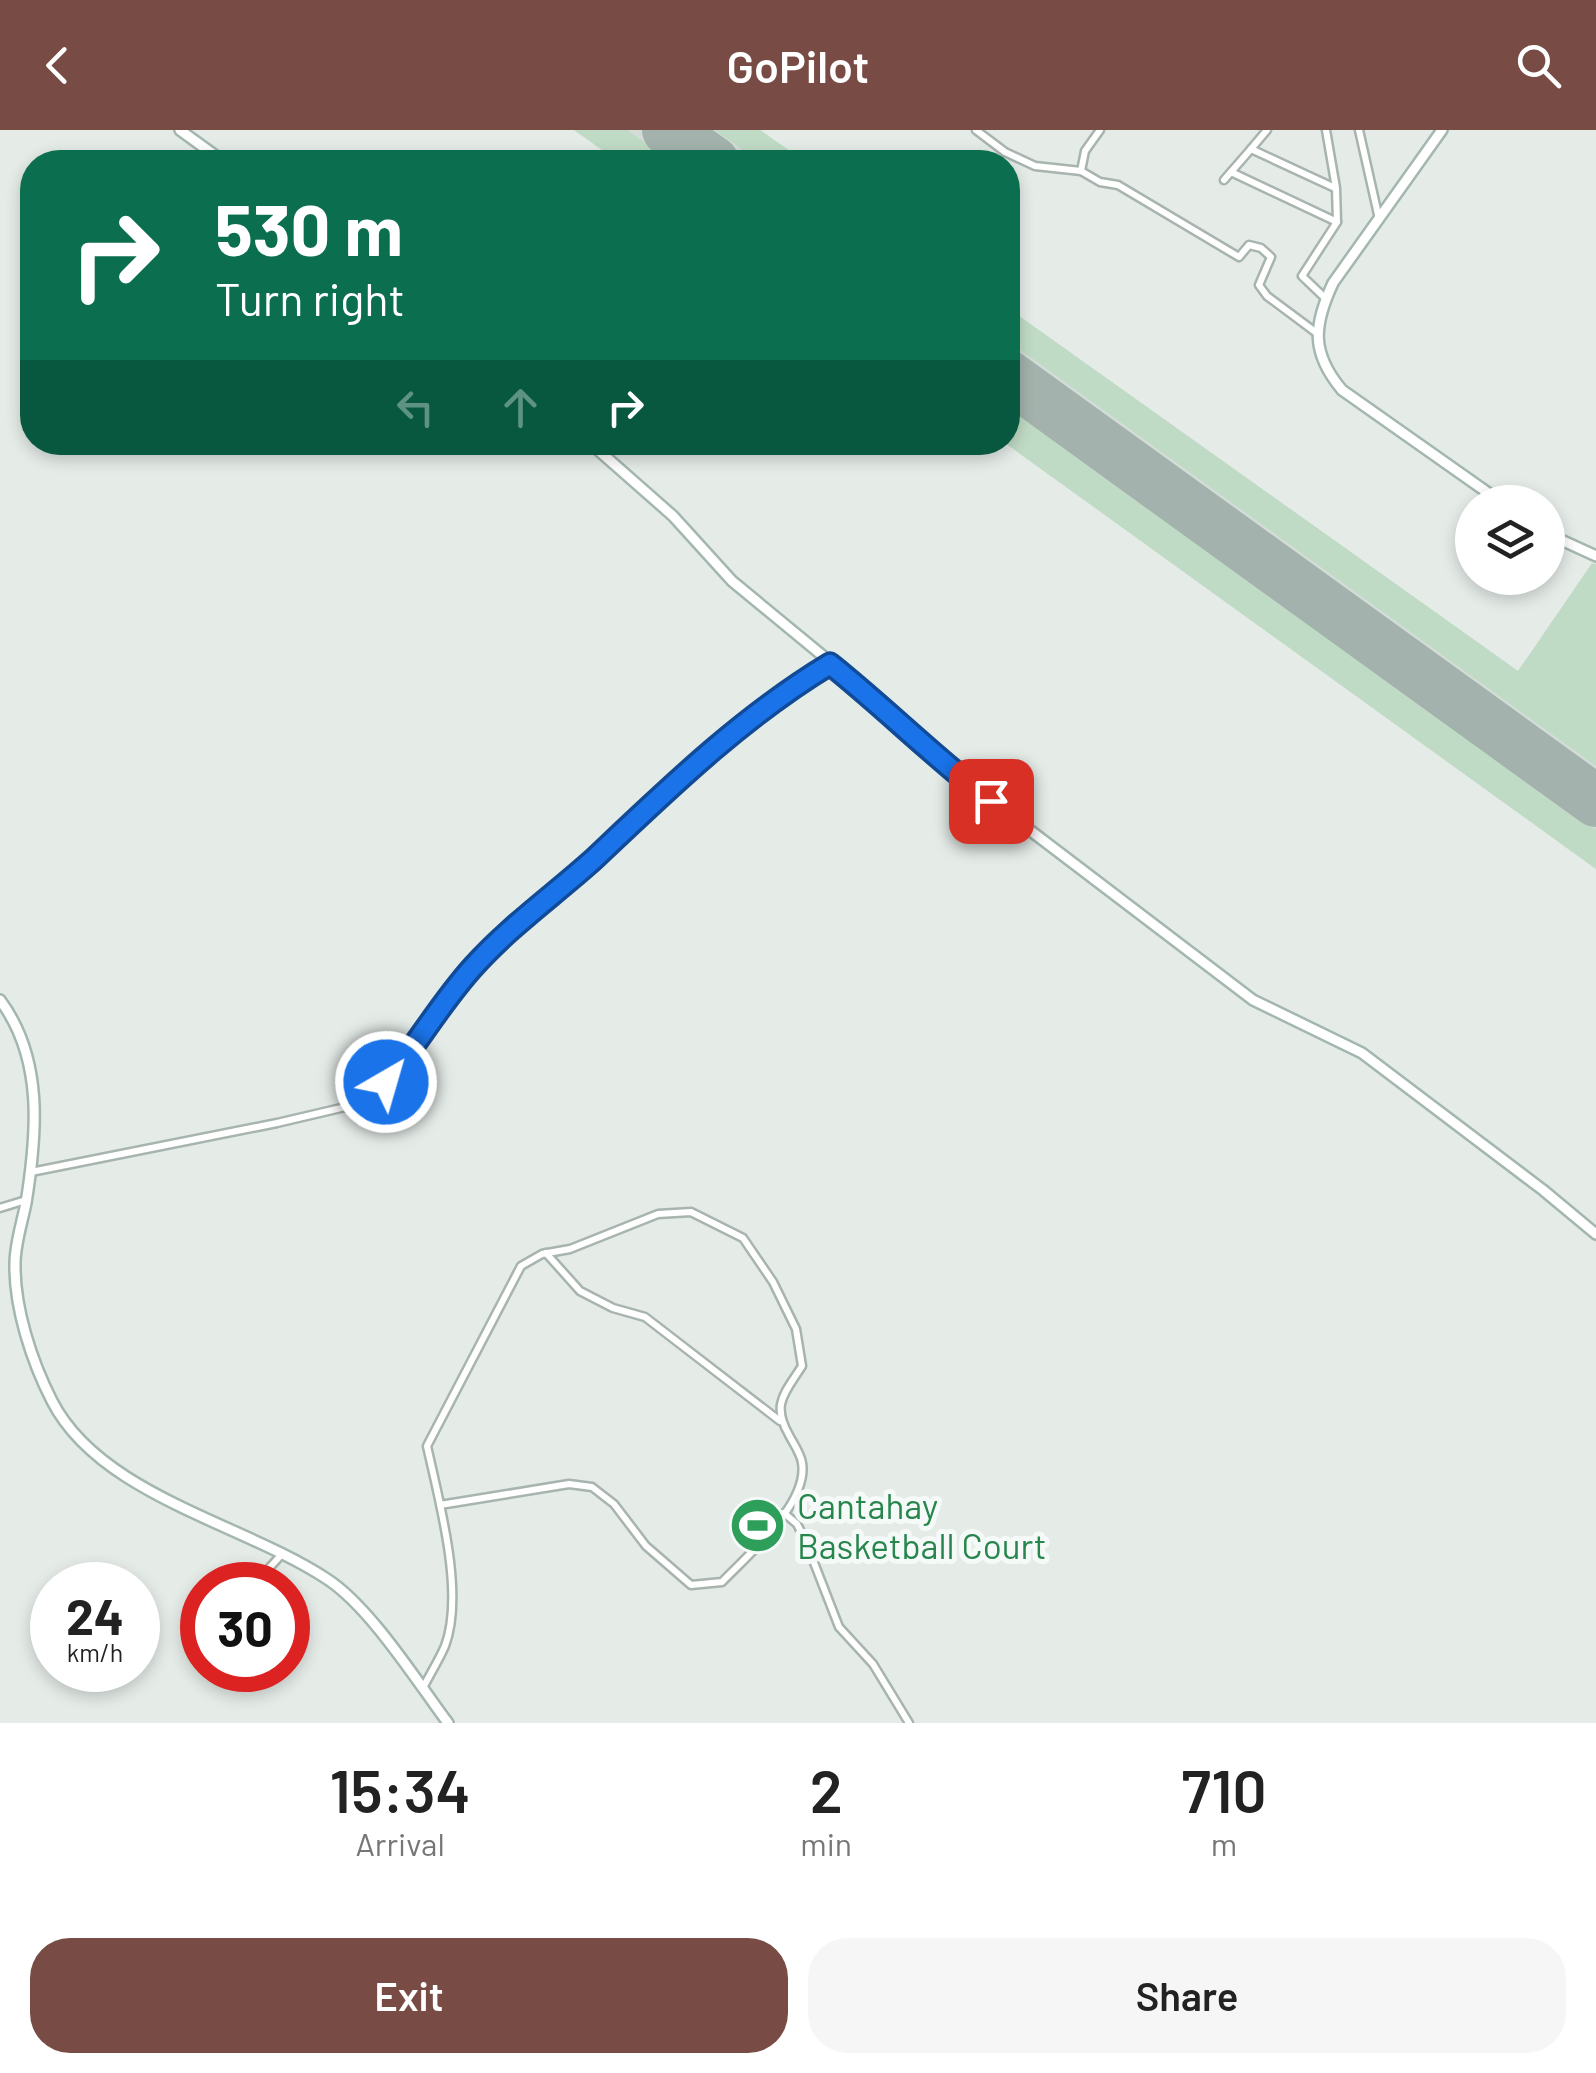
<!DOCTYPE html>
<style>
:root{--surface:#fff;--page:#f6f6f6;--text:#222;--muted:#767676;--accent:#784c44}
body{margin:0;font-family:Barlow,sans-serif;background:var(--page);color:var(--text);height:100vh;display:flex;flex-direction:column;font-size:38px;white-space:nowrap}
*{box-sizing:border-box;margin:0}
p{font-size:32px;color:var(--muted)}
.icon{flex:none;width:55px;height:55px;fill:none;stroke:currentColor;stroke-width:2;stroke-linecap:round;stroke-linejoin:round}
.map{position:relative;height:1593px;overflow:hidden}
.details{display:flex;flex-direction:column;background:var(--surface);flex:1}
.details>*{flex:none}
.hud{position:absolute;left:20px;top:20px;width:1000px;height:305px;border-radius:40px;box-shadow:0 5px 15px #0003;background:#0b6e4f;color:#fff;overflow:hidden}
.controls{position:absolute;left:1455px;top:355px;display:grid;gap:20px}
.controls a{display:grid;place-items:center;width:110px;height:110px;border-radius:50%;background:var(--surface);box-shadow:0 5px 15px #0003;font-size:50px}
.speed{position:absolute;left:30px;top:1432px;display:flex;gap:20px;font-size:50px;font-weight:700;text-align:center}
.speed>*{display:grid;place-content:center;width:130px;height:130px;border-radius:50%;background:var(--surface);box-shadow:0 5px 15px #0003;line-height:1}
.speed small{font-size:25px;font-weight:400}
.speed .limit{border:15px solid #d22;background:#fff;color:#111}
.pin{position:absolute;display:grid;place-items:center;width:85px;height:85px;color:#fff;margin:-42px;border-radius:20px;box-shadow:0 5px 15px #0006}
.me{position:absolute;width:110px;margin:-55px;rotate:38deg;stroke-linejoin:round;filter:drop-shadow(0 0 8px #0008)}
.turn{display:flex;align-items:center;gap:35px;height:210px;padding:0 30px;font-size:45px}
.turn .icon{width:130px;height:130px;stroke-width:2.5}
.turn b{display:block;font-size:70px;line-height:85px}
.lanes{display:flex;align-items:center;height:95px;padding:0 30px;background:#0003;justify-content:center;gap:50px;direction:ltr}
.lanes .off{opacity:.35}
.eta{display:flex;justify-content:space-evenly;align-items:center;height:170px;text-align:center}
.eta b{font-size:60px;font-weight:600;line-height:70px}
.primary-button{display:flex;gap:20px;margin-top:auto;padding:20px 30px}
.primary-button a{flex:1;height:115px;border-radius:40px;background:var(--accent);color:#fff;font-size:40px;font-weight:600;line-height:115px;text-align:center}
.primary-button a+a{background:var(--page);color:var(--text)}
header{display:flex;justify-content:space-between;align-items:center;height:130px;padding:0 30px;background:var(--accent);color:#fff;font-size:45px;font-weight:600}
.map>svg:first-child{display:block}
.built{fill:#d3dcd7}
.green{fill:#c0dbc5}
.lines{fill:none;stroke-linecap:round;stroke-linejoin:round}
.taxiway{stroke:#a3b2ac;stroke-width:20}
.runway{stroke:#a3b2ac;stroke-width:52}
.street-casing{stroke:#a8b4ae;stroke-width:11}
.secondary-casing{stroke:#a4b7af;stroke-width:14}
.street{stroke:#fff;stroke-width:6}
.secondary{stroke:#fff;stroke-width:9}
.route-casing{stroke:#114b97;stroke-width:25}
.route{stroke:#1a73e8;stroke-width:18}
.labels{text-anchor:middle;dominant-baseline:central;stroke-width:10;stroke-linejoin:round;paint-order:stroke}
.leisure-label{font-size:35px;fill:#27864d;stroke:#f5f9f7;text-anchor:start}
</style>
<header><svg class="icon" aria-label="back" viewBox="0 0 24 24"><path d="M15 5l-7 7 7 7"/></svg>GoPilot<svg class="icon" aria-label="search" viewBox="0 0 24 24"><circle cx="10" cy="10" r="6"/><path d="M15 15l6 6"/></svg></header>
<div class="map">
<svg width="1596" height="1593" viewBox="0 0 1596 1593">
<rect width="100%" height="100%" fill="#e5ece8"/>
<g class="built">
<path d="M 574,0 L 760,0 L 806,32 L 619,32 Z"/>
<path d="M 1008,178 L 1518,541 L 1596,436 L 1596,739 L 1005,313 Z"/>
</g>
<g class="green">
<path d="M 574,0 L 627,0 L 672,32 L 619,32 Z"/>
<path d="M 715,0 L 760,0 L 806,32 L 760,32 Z"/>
<path d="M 1008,178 L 1518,541 L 1592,433 L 1596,434 L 1596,636 L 1008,211 Z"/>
<path d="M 1008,275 L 1596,700 L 1596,739 L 1005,313 Z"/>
</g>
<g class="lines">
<path class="taxiway" d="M 1584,663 L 1596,665"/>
<g class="runway">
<path d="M 668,0 L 713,32"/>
<path d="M 1008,246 L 1596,671"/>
</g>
<defs>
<g id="street">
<path d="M 976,0 L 1005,22 L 1035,36 L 1081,41 L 1100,52 L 1118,55 L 1239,127 L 1249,115 L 1261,118 L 1271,127 L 1259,155 L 1267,166 L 1318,204"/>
<path d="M 1267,0 L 1251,19 L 1335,58"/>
<path d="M 1359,0 L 1379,89"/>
<path d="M 1081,41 L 1085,21 L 1100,0"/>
<path d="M 1231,42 L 1337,92"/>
<path d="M 1224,50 L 1251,19"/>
<path d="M 1326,169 L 1302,146 L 1337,92 L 1336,58 L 1326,0"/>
<path d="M 31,1042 L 277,993 L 358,974 L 386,952 L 441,876 L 474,836 L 519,792 L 594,729 L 675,650 L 801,551 L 830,534"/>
<path d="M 0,1078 L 26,1070"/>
<path d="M 546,1123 L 580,1161 L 613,1178 L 645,1187 L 780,1291"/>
<path d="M 784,1383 L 797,1394 L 806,1412 L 839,1497 L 873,1534 L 909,1593"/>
<path d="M 259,1455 L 262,1446 L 282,1424"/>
<path d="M 423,1558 C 430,1544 439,1530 445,1516 C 465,1463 439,1371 427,1316 L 521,1136 L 542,1124 L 570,1119 L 658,1084 L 691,1082 L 743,1108 L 773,1152 L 796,1199 L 802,1236 C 785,1263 771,1274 789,1305 C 793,1313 801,1324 802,1333 C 809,1373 747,1426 722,1452 L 691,1455 L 646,1416 L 614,1374 L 592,1357 L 569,1354 L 440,1375"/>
</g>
<g id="secondary">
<path d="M 180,0 L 224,32"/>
<path d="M 1442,0 L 1333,153 C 1313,196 1311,223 1342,260 L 1501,372"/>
<path d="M 589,312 L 673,386 L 732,451 L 880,573 L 960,647 L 1253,870 L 1362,923 L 1543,1060 L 1596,1104"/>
<path d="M 1548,404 L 1596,426"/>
<path d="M 0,870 C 44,929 37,1004 26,1073 C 22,1093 15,1114 15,1133 C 14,1178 32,1232 52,1271 C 100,1365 242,1393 327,1449 C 370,1477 416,1550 448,1593"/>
</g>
</defs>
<use href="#street" class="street-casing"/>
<use href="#secondary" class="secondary-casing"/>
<use href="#street" class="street"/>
<use href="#secondary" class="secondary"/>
</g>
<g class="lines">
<defs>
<path id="route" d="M 386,952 C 417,915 441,872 474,836 C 510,796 554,765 594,729 C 668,659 742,587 830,534 C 885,578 935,628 991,671"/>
</defs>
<use href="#route" class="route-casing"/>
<use href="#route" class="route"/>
</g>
<defs>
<symbol id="stadium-disc" viewBox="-11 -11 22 22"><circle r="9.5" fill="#2e9e5b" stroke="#f5f9f7"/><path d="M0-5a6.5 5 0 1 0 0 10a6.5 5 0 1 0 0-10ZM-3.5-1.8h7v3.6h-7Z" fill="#fff"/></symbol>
</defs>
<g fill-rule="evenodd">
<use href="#stadium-disc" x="726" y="1364" width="63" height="63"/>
</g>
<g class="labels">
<g class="leisure-label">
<text x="797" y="1375">Cantahay<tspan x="797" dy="40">Basketball Court</tspan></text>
</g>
</g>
</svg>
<div class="controls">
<a><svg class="icon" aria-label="layers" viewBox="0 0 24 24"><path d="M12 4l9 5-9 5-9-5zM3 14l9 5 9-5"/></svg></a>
</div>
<div class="speed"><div>24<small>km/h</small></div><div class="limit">30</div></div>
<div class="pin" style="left:991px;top:671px;background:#d93025"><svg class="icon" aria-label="arrive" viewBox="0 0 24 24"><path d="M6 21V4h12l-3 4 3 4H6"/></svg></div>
<svg class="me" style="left:386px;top:952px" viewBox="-20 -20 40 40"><circle r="17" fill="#1a73e8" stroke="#fff" stroke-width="3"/><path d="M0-11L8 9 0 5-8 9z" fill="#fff"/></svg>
<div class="hud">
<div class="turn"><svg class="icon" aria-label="right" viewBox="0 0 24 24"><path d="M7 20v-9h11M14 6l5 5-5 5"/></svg><div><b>530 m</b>Turn right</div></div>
<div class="lanes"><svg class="icon off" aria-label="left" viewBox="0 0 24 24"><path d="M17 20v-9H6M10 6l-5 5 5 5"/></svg><svg class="icon off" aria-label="ahead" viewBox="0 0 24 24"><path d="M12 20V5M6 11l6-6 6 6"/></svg><svg class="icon" aria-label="right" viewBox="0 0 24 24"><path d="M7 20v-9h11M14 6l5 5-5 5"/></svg></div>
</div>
</div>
<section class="details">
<div class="eta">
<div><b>15:34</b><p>Arrival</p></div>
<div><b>2</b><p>min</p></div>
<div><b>710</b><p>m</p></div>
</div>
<div class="primary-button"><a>Exit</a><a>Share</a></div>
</section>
